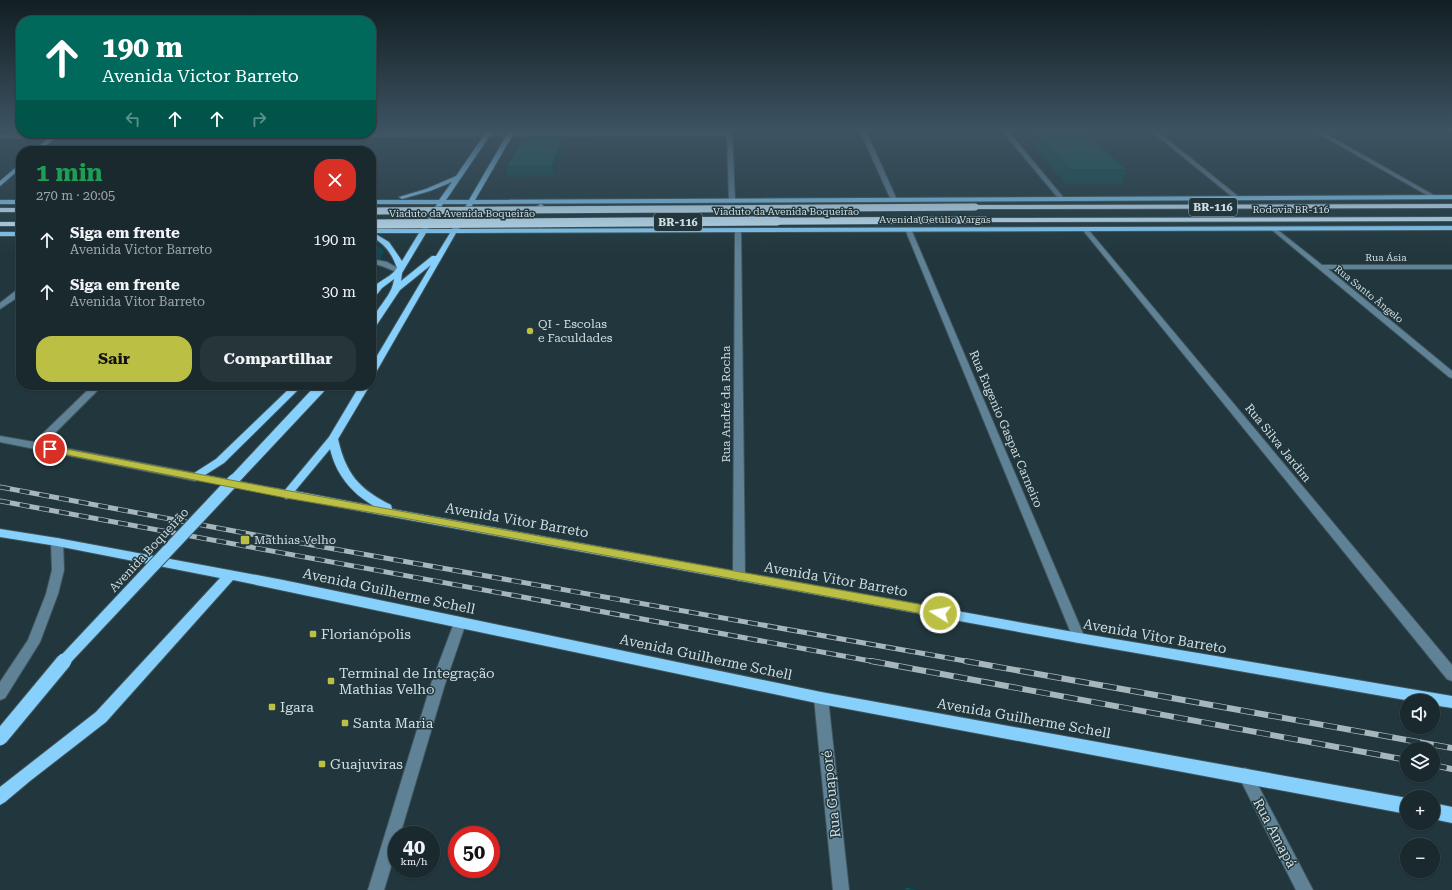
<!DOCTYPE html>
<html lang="pt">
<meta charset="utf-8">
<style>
:root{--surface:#19292e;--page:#26353a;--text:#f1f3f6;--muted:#9fa6aa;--line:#37454a;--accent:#bbc045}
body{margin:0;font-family:"Roboto Serif",serif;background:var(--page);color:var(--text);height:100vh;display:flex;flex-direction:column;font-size:15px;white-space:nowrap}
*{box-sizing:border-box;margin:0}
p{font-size:13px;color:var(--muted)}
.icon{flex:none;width:22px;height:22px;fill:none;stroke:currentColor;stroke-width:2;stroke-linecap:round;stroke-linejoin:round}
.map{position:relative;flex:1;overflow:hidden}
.panel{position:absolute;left:16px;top:146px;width:360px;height:244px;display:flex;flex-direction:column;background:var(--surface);border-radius:16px;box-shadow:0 1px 3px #0004,0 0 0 1px var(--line)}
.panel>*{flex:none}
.guide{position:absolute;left:16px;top:16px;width:360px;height:122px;border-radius:16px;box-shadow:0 1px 3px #0004,0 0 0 1px var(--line);background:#00695c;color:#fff;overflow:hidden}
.fabs{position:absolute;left:1400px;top:694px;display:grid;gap:8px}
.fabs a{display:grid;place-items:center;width:40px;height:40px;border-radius:50%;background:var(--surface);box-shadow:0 1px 3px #0004,0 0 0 1px var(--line);font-size:20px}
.speed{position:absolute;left:388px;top:826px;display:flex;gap:8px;font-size:20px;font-weight:700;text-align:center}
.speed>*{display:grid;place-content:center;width:52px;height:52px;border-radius:50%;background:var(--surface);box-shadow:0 1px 3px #0004,0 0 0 1px var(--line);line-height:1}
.speed small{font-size:10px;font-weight:400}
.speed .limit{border:6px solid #d22;background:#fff;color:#111}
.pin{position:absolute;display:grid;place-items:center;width:34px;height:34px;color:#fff;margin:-17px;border:2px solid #fff;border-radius:50%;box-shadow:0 1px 4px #0007}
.me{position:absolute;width:44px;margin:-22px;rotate:280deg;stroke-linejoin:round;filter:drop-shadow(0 0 3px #0008)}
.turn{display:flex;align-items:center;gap:14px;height:84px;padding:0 20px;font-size:18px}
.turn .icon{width:52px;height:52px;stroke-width:2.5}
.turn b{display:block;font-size:28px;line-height:34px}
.lanes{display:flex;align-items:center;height:38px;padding:0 20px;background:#0003;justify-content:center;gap:20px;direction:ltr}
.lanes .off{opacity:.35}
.round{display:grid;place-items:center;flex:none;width:42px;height:42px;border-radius:16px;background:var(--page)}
.overview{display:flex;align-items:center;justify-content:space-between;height:68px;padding:0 20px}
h1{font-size:24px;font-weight:700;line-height:30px;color:#1e9e55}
.action{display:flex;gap:8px;margin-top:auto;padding:8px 20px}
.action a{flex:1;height:46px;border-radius:16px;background:var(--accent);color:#111;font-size:16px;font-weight:700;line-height:46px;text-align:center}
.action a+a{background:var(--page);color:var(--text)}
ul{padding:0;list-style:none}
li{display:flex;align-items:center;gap:12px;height:52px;padding:0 20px}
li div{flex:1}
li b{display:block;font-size:15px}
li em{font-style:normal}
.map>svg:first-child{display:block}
.green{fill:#104854}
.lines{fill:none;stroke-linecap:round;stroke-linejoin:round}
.minor-casing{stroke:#40555b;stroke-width:2}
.major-casing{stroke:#40555b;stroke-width:2}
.highway-casing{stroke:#40555b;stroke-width:2}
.minor{fill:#608297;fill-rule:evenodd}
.major{fill:#87d0fc;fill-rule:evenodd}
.highway{fill:#c8e9fe;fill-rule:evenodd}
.rail-far1-casing{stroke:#a7b6bb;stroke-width:5}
.rail-casing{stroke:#a7b6bb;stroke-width:6}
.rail-far1{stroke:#21373d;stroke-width:3.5;stroke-dasharray:10;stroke-linecap:butt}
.rail{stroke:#21373d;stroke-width:4.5;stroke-dasharray:14;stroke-linecap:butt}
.major-bridge-far2-casing{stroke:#40555b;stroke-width:12;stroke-linecap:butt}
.major-bridge-far1-casing{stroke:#40555b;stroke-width:14;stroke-linecap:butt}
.major-bridge-casing{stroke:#40555b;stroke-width:17;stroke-linecap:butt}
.highway-bridge-far1-casing{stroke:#40555b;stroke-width:8;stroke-linecap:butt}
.highway-bridge-casing{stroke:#40555b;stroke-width:10;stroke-linecap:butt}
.major-bridge-far2{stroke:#87d0fc;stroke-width:10}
.major-bridge-far1{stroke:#87d0fc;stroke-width:12}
.major-bridge{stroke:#87d0fc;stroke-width:15}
.highway-bridge-far1{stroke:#c8e9fe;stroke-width:7}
.highway-bridge{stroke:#c8e9fe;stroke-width:9}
.wall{fill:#0d4d4d}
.shaded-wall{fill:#0a3e3e}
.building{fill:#0f5959;stroke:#0a3e3e}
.route{fill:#bbc045;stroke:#7a7d2d}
.poi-dot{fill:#bbc045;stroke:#21373d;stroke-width:1.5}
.labels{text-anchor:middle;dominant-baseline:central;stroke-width:3;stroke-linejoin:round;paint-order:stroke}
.far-street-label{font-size:10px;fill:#d0dde1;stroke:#21373d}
.shield{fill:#21373d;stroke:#9cabb0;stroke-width:1}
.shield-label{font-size:11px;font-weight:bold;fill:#d0dde1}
.poi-label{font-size:12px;fill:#d0dde1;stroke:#21373d;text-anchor:start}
.street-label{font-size:12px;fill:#d0dde1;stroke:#21373d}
.near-street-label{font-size:14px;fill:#d0dde1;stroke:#21373d}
.near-poi-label{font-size:14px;fill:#d0dde1;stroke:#21373d;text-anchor:start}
</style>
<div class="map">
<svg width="1452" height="890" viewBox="0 0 1452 890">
<rect width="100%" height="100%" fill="#21373d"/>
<path class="green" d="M 371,241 L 384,250 L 381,259 L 371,258 Z"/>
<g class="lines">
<defs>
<g id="minor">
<path d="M 726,131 L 732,131 L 735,201 L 732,203 L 729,201 L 727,136 L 0,138 L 0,134 L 726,132 Z"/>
<path d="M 860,131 L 866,131 L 897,200 L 896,201 L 891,200 Z"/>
<path d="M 1002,131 L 1008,131 L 1063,197 L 1063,199 L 1059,199 Z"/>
<path d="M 1151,131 L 1157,131 L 1239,197 L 1239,199 L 1235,199 Z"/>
<path d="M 1314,131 L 1321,131 L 1437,197 L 1432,198 Z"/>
<path d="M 1082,227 L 1086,227 L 1452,665 L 1452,681 L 1447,679 L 1082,229 Z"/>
<path d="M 1274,227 L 1322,265 L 1452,265 L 1452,269 L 1328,269 L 1452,371 L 1452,378 L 1449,377 L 1272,230 L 1271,229 Z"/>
<path d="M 906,228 L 911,229 L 1085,638 L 1084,642 L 1079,643 L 1074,642 L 1073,638 L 905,229 Z"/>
<path d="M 738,229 L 741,231 L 745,576 L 743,579 L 739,581 L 735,579 L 733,576 L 735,231 Z"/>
<path d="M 371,259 L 387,262 L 403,271 L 399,273 L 382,266 L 371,263 Z"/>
<path d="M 18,289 L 21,289 L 21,295 L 0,309 L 0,303 Z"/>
<path d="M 93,385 L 103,385 L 44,444 L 195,473 L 199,475 L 200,477 L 199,479 L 195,481 L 0,442 L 0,436 L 34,442 Z"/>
<path d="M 57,538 L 61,539 L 63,542 L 64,570 L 58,594 L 40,642 L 5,698 L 0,700 L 0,682 L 28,640 L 46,594 L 52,570 L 51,542 L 53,539 Z"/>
<path d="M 460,618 L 464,619 L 466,623 L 445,684 L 400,835 L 397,835 L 397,847 L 384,890 L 368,890 L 431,684 L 454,623 L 456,619 Z"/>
<path d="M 821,692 L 826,694 L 828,698 L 849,890 L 833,890 L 814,698 L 816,694 Z"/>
<path d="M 1245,768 L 1250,770 L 1313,890 L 1296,890 L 1238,775 L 1240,770 Z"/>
</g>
<g id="major">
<path d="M 487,131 L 493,131 L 446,200 L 469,200 L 509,131 L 515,131 L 475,200 L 1452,195 L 1452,199 L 473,204 L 459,229 L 1452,226 L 1452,230 L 456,233 L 375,374 L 371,377 L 371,366 L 431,265 L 400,290 L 374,329 L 371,329 C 371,310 392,299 394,279 L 382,288 L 374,298 L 371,298 C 371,280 389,281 397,268 C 392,254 385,243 371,237 L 371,229 L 422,229 L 437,204 L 371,204 L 371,200 L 439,200 L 452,182 L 430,191 L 402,199 L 399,197 L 426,189 L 456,176 ZM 443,204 L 467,204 L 452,229 L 428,229 ZM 374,233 L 419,233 L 402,261 L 389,242 ZM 426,233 L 450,233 L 436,256 L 432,256 L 401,281 L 402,273 Z"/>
<path d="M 57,133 L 65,133 L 56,137 L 40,151 L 34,151 L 52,135 Z"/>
<path d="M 21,163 L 21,168 L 0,186 L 0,181 Z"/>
<rect x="0" y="200" width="21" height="4"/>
<path d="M 541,204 L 544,206 L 535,212 L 533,216 L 535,220 L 544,226 L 541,228 L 530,222 L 527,216 L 530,210 Z"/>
<rect x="0" y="232" width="21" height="4"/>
<path d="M 293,385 L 303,385 L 224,463 L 205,475 L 285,490 L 329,437 L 360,385 L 370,385 L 338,439 C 346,474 359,489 391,505 L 392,509 L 1079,633 L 1452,696 L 1452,708 L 1433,705 L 1433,701 L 1411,701 L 1079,643 L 289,498 L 286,499 L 282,496 L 191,479 L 190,477 L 191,475 L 216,459 ZM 330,449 C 336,474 351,493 374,506 L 295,491 Z"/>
<path d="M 0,529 L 57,538 L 283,580 L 821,692 L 1407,798 L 1407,814 L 821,704 L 233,580 L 106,722 L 30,781 L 5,802 L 0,805 L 0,787 L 96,712 L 220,578 L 57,546 L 0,537 Z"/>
<path d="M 1433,803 L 1452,807 L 1452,823 L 1433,819 Z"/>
</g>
<g id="highway">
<path d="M 1452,204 L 1452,208 L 975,209 L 971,207 L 975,205 Z"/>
<rect x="0" y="208" width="21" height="4"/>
<path d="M 1452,217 L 1452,221 L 985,222 L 981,220 L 985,218 Z"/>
<rect x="0" y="222" width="21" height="4"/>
</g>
</defs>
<use href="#minor" class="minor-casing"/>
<use href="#major" class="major-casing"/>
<use href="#highway" class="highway-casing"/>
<use href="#minor" class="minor"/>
<use href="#major" class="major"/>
<use href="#highway" class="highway"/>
<defs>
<g id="rail-far1">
<path d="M 0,487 L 250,534 L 971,662"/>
<path d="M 0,501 L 876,662"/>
</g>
<g id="rail">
<path d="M 871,661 L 1407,760"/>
<path d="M 965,661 L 1452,748"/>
<path d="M 1433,765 L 1452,769"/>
</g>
</defs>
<use href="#rail-far1" class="rail-far1-casing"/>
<use href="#rail" class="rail-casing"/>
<use href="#rail-far1" class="rail-far1"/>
<use href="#rail" class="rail"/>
<defs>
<path id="major-bridge-far2" d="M 233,481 L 323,385"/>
<path id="major-bridge-far1" d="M 63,662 L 234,480"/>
<path id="major-bridge" d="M 0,738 L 64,661"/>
<g id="highway-bridge-far1">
<path d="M 371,211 L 975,207"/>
<path d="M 624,222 L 985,220"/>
</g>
<path id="highway-bridge" d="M 371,224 L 777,221"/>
</defs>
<use href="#major-bridge-far2" class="major-bridge-far2-casing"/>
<use href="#major-bridge-far1" class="major-bridge-far1-casing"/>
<use href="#major-bridge" class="major-bridge-casing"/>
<use href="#highway-bridge-far1" class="highway-bridge-far1-casing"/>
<use href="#highway-bridge" class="highway-bridge-casing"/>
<use href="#major-bridge-far2" class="major-bridge-far2"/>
<use href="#major-bridge-far1" class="major-bridge-far1"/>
<use href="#major-bridge" class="major-bridge"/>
<use href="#highway-bridge-far1" class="highway-bridge-far1"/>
<use href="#highway-bridge" class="highway-bridge"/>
</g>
<g class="wall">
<path d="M 1037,133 L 1127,170 L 1122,184 L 1066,184 L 1033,146 Z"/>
<path d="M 564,147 L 554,176 L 508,177 L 506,167 Z"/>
</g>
<path class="shaded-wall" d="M 563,138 L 564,147 L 554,176 L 552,166 Z"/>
<g class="building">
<path d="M 1037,133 L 1087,133 L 1127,170 L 1070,170 Z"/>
<path d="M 523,138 L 563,138 L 552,166 L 506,167 Z"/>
<path d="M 905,887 L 920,890 L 905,890 Z"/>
</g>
<linearGradient id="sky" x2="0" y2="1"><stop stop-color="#121e22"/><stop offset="0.51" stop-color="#3d5362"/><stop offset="1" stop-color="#3d5362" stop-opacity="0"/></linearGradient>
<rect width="1452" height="255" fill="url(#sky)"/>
<path class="route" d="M 50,446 C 346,503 643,554 940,608 L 944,609 L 945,613 L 944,616 L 940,617 L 398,517 L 286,498 L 47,451 L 46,449 Z"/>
<g class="poi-dot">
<circle cx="530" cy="331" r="4"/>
<rect x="240" y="535" width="10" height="10" rx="2"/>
<rect x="309" y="630" width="8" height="8" rx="2"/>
<rect x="327" y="677" width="8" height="8" rx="2"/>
<rect x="268" y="703" width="8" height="8" rx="2"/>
<rect x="341" y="719" width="8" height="8" rx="2"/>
<rect x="318" y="760" width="8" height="8" rx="2"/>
</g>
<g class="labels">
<g class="far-street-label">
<text x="1291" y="209">Rodovia BR-116</text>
<text x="786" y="211">Viaduto da Avenida Boqueirão</text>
<text x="462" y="213">Viaduto da Avenida Boqueirão</text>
<text x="935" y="219">Avenida Getúlio Vargas</text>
<text x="1386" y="257">Rua Ásia</text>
<text transform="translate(1369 294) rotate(39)">Rua Santo Ângelo</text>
</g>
<g class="shield">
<rect x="1189" y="198" width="48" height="18" rx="3"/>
<rect x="654" y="213" width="48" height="18" rx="3"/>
</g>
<g class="shield-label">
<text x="1213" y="207">BR-116</text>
<text x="678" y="222">BR-116</text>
</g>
<g class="poi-label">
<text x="538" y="324">QI - Escolas<tspan x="538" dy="14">e Faculdades</tspan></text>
<text x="254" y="540">Mathias Velho</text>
</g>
<g class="street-label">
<text transform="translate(726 404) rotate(-90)">Rua André da Rocha</text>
<text transform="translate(1006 429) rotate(67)">Rua Eugenio Gaspar Carneiro</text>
<text transform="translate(1278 443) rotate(51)">Rua Silva Jardim</text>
<text transform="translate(149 550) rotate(-47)">Avenida Boqueirão</text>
</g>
<g class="near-street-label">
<text transform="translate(517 520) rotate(10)">Avenida Vitor Barreto</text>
<text transform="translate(836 579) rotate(10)">Avenida Vitor Barreto</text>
<text transform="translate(389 591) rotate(12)">Avenida Guilherme Schell</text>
<text transform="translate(1155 636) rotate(10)">Avenida Vitor Barreto</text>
<text transform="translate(706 657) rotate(12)">Avenida Guilherme Schell</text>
<text transform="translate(1024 718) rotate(10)">Avenida Guilherme Schell</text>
<text transform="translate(831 794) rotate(-96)">Rua Guaporé</text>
<text transform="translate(1275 833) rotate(62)">Rua Amapá</text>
</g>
<g class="near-poi-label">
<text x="321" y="634">Florianópolis</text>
<text x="339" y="673">Terminal de Integração<tspan x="339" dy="16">Mathias Velho</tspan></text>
<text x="280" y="707">Igara</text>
<text x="353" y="723">Santa Maria</text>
<text x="330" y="764">Guajuviras</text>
</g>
</g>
</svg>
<div class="fabs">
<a><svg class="icon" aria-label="sound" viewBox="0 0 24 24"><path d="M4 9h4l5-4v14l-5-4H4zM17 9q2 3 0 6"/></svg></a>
<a><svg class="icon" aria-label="layers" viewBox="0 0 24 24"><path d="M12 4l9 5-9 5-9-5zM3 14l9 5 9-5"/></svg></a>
<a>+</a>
<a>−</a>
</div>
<div class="speed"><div>40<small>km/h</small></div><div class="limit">50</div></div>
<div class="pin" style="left:50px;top:449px;background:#d93025"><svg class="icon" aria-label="arrive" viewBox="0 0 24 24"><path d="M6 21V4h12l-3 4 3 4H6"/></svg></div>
<svg class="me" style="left:940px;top:613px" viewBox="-20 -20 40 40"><circle r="17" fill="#bbc045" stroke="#fff" stroke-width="3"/><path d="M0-11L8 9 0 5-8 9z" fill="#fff"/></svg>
<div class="guide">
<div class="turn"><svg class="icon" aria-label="ahead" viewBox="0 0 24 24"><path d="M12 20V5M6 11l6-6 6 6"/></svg><div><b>190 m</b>Avenida Victor Barreto</div></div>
<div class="lanes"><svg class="icon off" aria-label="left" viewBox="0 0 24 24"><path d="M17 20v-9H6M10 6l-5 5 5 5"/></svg><svg class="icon" aria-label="ahead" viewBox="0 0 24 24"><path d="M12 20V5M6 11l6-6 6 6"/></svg><svg class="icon" aria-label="ahead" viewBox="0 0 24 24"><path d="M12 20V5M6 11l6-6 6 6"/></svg><svg class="icon off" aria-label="right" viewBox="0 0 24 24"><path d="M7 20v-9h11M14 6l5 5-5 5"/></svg></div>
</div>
<section class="panel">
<div class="overview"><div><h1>1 min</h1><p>270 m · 20:05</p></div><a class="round" style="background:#d93025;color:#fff"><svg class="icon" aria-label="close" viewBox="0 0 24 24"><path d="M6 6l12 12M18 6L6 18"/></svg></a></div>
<ul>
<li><svg class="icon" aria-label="ahead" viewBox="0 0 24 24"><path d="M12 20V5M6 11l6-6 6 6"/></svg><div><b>Siga em frente</b><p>Avenida Victor Barreto</p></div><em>190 m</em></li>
<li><svg class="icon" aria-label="ahead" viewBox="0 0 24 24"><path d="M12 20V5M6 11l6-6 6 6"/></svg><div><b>Siga em frente</b><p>Avenida Vitor Barreto</p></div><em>30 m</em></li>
</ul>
<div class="action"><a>Sair</a><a>Compartilhar</a></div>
</section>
</div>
